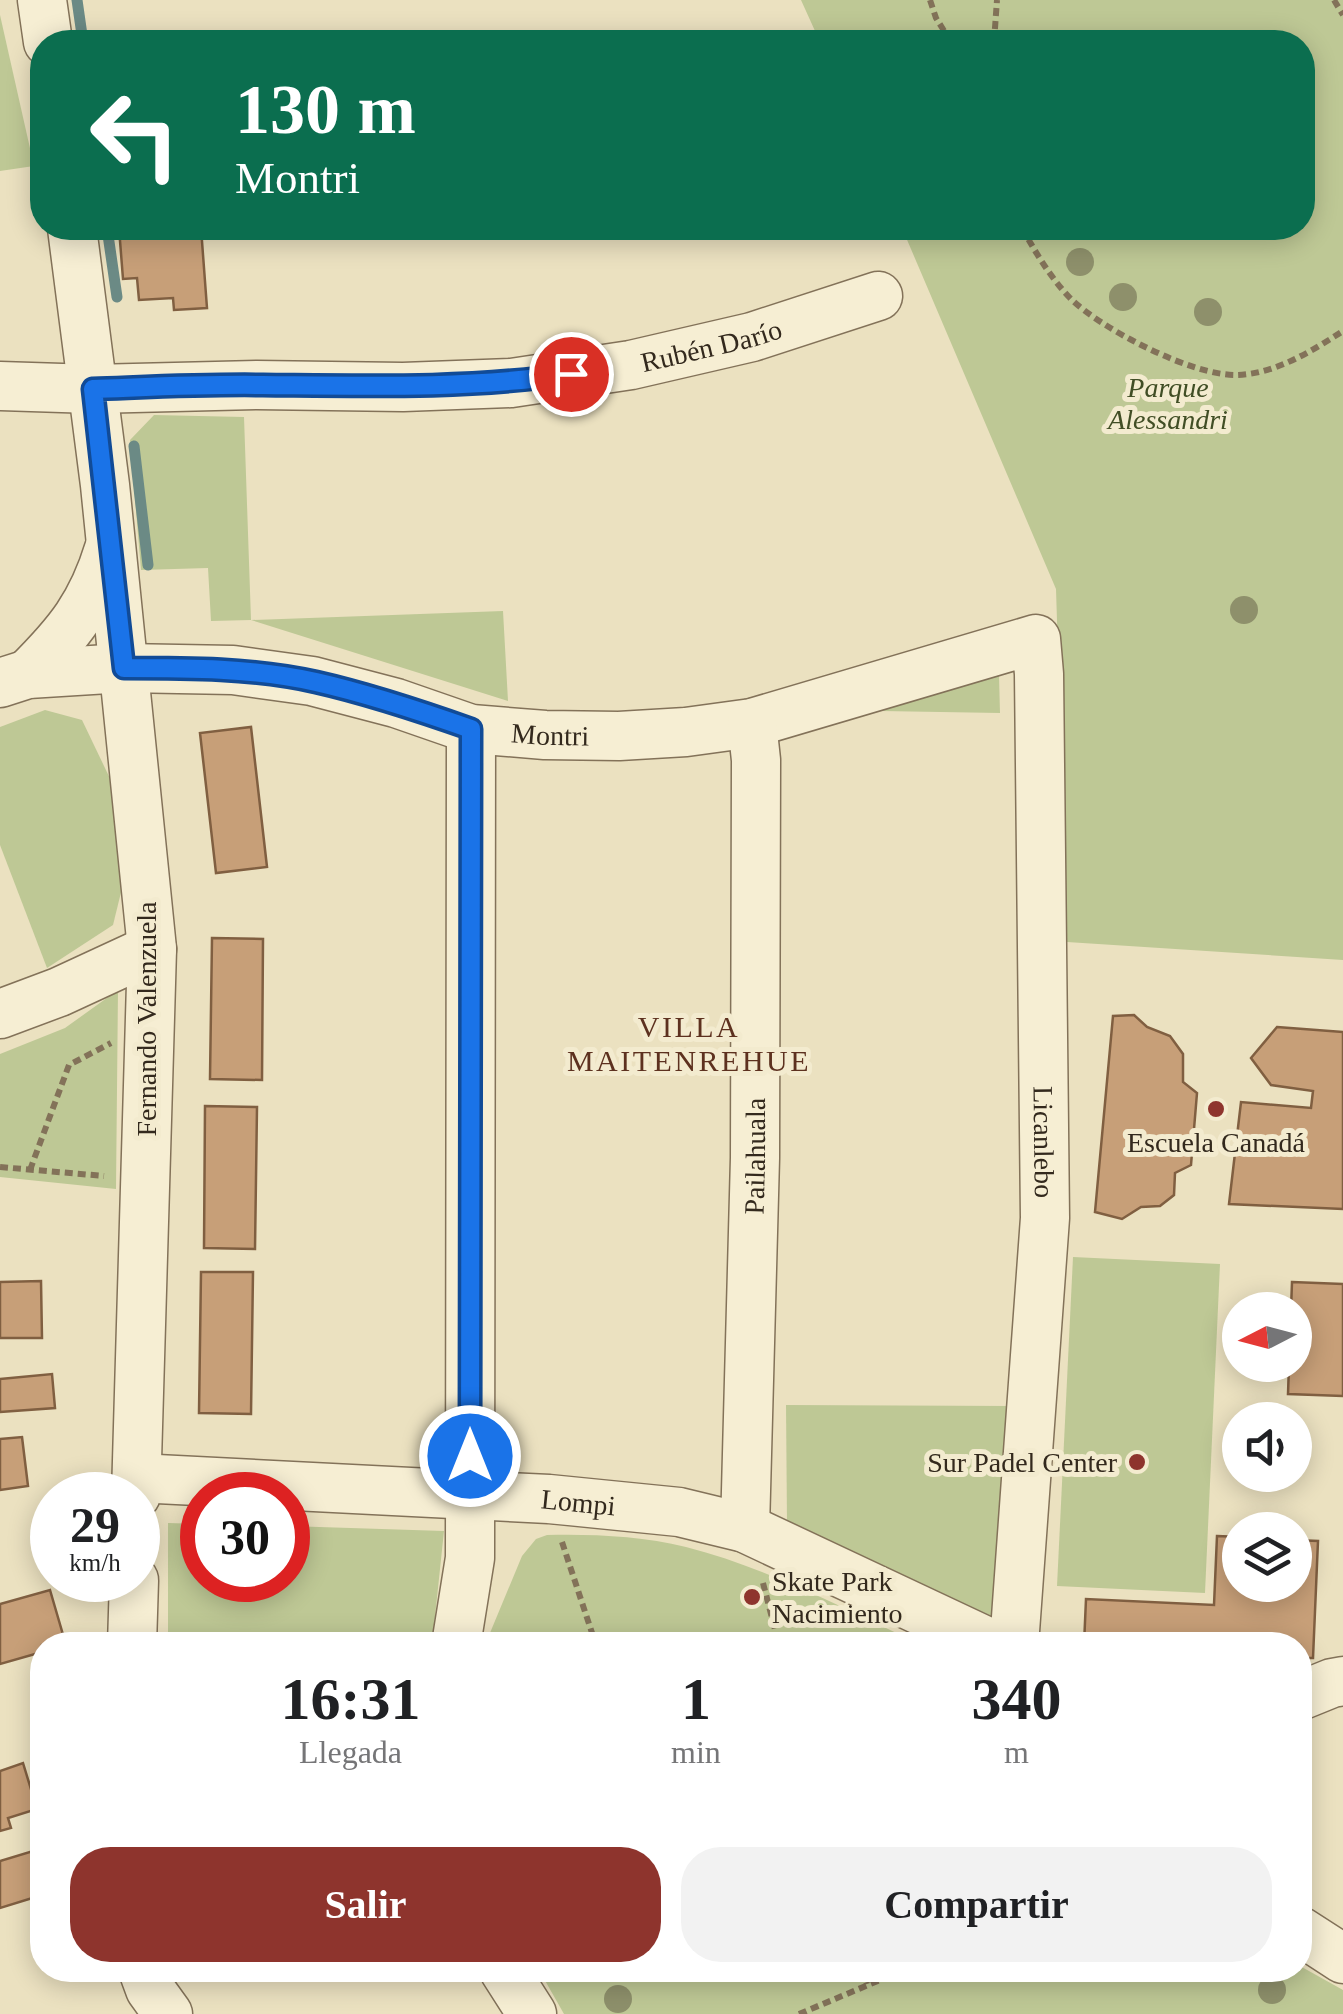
<!DOCTYPE html>
<html lang="es">
<meta charset="utf-8">
<style>
:root{--surface:#fff;--page:#f2f2f2;--text:#202124;--muted:#757577;--accent:#8e342d}
body{margin:0;font-family:Georgia,serif;background:var(--page);color:var(--text);height:100vh;display:flex;flex-direction:column;font-size:38px;white-space:nowrap}
*{box-sizing:border-box;margin:0}
p{font-size:32px;color:var(--muted)}
.icon{flex:none;width:55px;height:55px;fill:none;stroke:currentColor;stroke-width:2;stroke-linecap:round;stroke-linejoin:round}
.map{position:relative;flex:1;overflow:hidden}
.drawer{position:absolute;left:30px;top:1632px;width:1282px;height:350px;display:flex;flex-direction:column;background:var(--surface);border-radius:40px;box-shadow:0 5px 25px #0003}
.drawer>*{flex:none}
.hud{position:absolute;left:30px;top:30px;width:1285px;height:210px;border-radius:40px;box-shadow:0 5px 25px #0003;background:#0b6e4f;color:#fff;overflow:hidden}
.needle{width:65px;rotate:264deg}
.buttons{position:absolute;left:1222px;top:1292px;display:grid;gap:20px}
.buttons a{display:grid;place-items:center;width:90px;height:90px;border-radius:50%;background:var(--surface);box-shadow:0 5px 25px #0003;font-size:50px}
.speed{position:absolute;left:30px;top:1472px;display:flex;gap:20px;font-size:50px;font-weight:700;text-align:center}
.speed>*{display:grid;place-content:center;width:130px;height:130px;border-radius:50%;background:var(--surface);box-shadow:0 5px 25px #0003;line-height:1}
.speed small{font-size:25px;font-weight:400}
.speed .limit{border:15px solid #d22;background:#fff;color:#111}
.pin{position:absolute;display:grid;place-items:center;width:85px;height:85px;color:#fff;margin:-42px;border:5px solid #fff;border-radius:50%;box-shadow:0 2px 10px #0007}
.me{position:absolute;width:110px;margin:-55px;rotate:0deg;stroke-linejoin:round;filter:drop-shadow(0 0 8px #0008)}
.turn{display:flex;align-items:center;gap:35px;height:210px;padding:0 40px;font-size:45px}
.turn .icon{width:130px;height:130px;stroke-width:2.5}
.turn b{display:block;font-size:70px;line-height:85px}
.eta{display:flex;justify-content:space-evenly;align-items:center;height:170px;text-align:center}
.eta b{font-size:60px;font-weight:700;line-height:70px}
.button{display:flex;gap:20px;margin-top:auto;padding:20px 40px}
.button a{flex:1;height:115px;border-radius:40px;background:var(--accent);color:#fff;font-size:40px;font-weight:700;line-height:115px;text-align:center}
.button a+a{background:var(--page);color:var(--text)}
.map>svg:first-child{display:block}
.green{fill:#bec895}
.lines{fill:none;stroke-linecap:round;stroke-linejoin:round}
.stream{stroke:#6b8a85;stroke-width:11}
.building{fill:#c79f78;stroke:#805f41;stroke-width:2.5}
.minor-casing{stroke:#837259;stroke-width:51}
.path{stroke:#837259;stroke-width:6;stroke-dasharray:8 5;stroke-linecap:butt}
.minor{stroke:#f6eed3;stroke-width:48}
.tree{fill:#8e906b}
.route-casing{stroke:#114b97;stroke-width:25}
.route{stroke:#1a73e8;stroke-width:18}
.poi-dot{fill:#8e342d;stroke:#f3ebcf;stroke-width:4}
.labels{text-anchor:middle;dominant-baseline:central;stroke-width:10;stroke-linejoin:round;paint-order:stroke}
.street-label{font-size:28px;fill:#33291d;stroke:#f3ebcf}
.park-label{font-size:28px;font-style:italic;fill:#414e25;stroke:#f3ebcf}
.poi-label{font-size:28px;fill:#33291d;stroke:#f3ebcf}
.neighbourhood-label{font-size:30px;letter-spacing:2.5px;fill:#5d311f;stroke:#f3ebcf}
</style>
<div class="map">
<svg width="1343" height="2014" viewBox="0 0 1343 2014">
<rect width="100%" height="100%" fill="#ebe1c0"/>
<g class="green">
<path d="M 801,0 L 1343,0 L 1343,960 L 1067,942 L 1056,589 L 902,228 L 1302,228 L 1302,42 L 820,42 Z"/>
<path d="M 0,15 L 34,166 L 0,171 Z"/>
<path d="M 154,415 L 244,417 L 251,620 L 503,611 L 508,701 L 251,620 L 211,621 L 208,568 L 141,570 L 130,440 Z"/>
<path d="M 999,675 L 1000,713 L 881,711 Z"/>
<path d="M 45,710 L 82,720 L 116,791 L 126,872 L 113,925 L 47,968 L 0,845 L 0,727 Z"/>
<path d="M 118,990 L 116,1189 L 0,1177 L 0,1054 L 65,1028 Z"/>
<path d="M 1073,1257 L 1220,1264 L 1205,1593 L 1057,1586 Z"/>
<path d="M 786,1405 L 1012,1406 L 1000,1626 L 787,1523 Z"/>
<path d="M 168,1523 L 202,1524 L 202,1580 L 288,1580 L 288,1526 L 444,1531 L 432,1645 L 168,1645 Z"/>
<path d="M 547,1535 C 593,1534 641,1536 686,1547 C 768,1568 845,1609 922,1645 L 485,1645 L 522,1556 L 536,1539 Z"/>
<path d="M 1300,1966 L 1343,1990 L 1343,2014 L 564,2014 L 539,1970 L 1300,1970 Z"/>
</g>
<g class="lines">
<g class="stream">
<path d="M 77,0 L 83,42"/>
<path d="M 107,228 L 117,297"/>
<path d="M 134,446 L 148,565"/>
</g>
</g>
<g class="building">
<path d="M 119,228 L 201,228 L 207,308 L 174,310 L 173,298 L 139,300 L 137,278 L 123,279 Z"/>
<path d="M 251,727 L 267,867 L 216,873 L 200,733 Z"/>
<path d="M 212,938 L 263,939 L 262,1080 L 210,1079 Z"/>
<path d="M 1134,1015 L 1147,1027 L 1170,1036 L 1183,1054 L 1183,1082 L 1197,1093 L 1191,1165 L 1175,1173 L 1174,1195 L 1160,1206 L 1141,1207 L 1122,1219 L 1095,1212 L 1113,1016 Z"/>
<path d="M 1277,1027 L 1343,1032 L 1343,1209 L 1229,1204 L 1241,1102 L 1311,1108 L 1313,1091 L 1271,1085 L 1251,1058 Z"/>
<path d="M 205,1106 L 257,1107 L 255,1249 L 204,1248 Z"/>
<path d="M 201,1272 L 253,1272 L 251,1414 L 199,1413 Z"/>
<path d="M 41,1281 L 42,1338 L 0,1338 L 0,1282 Z"/>
<path d="M 1292,1282 L 1343,1284 L 1343,1396 L 1288,1394 L 1289,1365 L 1295,1365 L 1295,1310 L 1291,1310 Z"/>
<path d="M 52,1374 L 55,1408 L 0,1412 L 0,1379 Z"/>
<path d="M 22,1437 L 28,1486 L 0,1490 L 0,1439 Z"/>
<path d="M 1217,1536 L 1240,1537 L 1240,1585 L 1295,1585 L 1295,1540 L 1318,1541 L 1313,1658 L 1300,1658 L 1300,1645 L 1084,1645 L 1086,1599 L 1214,1605 Z"/>
<path d="M 50,1590 L 66,1645 L 42,1645 L 42,1652 L 0,1664 L 0,1604 Z"/>
<path d="M 23,1763 L 37,1809 L 8,1818 L 11,1828 L 0,1831 L 0,1771 Z"/>
<path d="M 33,1851 L 42,1884 L 42,1895 L 0,1908 L 0,1861 Z"/>
</g>
<g class="lines">
<defs>
<g id="minor">
<path d="M 42,0 L 48,42"/>
<path d="M 72,228 L 105,485 L 152,949 L 136,1495"/>
<path id="s1" d="M 0,386 L 93,389 L 257,385 L 403,387 L 511,383 L 631,365 L 752,337 L 878,296"/>
<path d="M 28,674 C 69,633 92,605 109,549"/>
<path id="s2" d="M 0,683 L 28,674 L 124,668 L 233,670 L 312,681 L 396,703 L 471,729 L 545,735 L 619,736 L 686,732 L 752,723 L 1036,639 L 1039,674 L 1045,1218 L 1014,1645"/>
<path d="M 0,1014 L 59,992 L 152,949"/>
<path id="s3" d="M 137,1478 L 549,1499 L 679,1512 L 745,1528 L 994,1645"/>
<path id="s4" d="M 745,1528 L 755,1158 L 756,760 L 752,723"/>
<path d="M 132,1645 L 134,1580"/>
<path d="M 456,1645 L 470,1558 L 471,729"/>
<path d="M 1300,1696 L 1332,1683 L 1343,1681"/>
<path d="M 1300,1931 L 1343,1959"/>
<path d="M 143,1970 L 150,1989 L 168,2014"/>
<path d="M 504,1970 L 532,2014"/>
</g>
</defs>
<use href="#minor" class="minor-casing"/>
<g class="path">
<path d="M 930,0 L 936,18 L 951,42"/>
<path d="M 1334,0 L 1343,15"/>
<path d="M 994,42 L 997,0"/>
<path d="M 1022,228 C 1036,253 1050,277 1070,298 C 1101,329 1192,376 1237,375 C 1275,374 1312,351 1343,331"/>
<path d="M 0,1167 L 104,1176"/>
<path d="M 30,1170 L 69,1065 L 111,1043"/>
<path d="M 562,1542 L 596,1645"/>
<path d="M 763,1583 L 779,1645"/>
<path d="M 821,1645 C 834,1638 848,1640 862,1645"/>
<path d="M 862,1970 L 867,1984"/>
<path d="M 799,2014 L 904,1970"/>
</g>
<use href="#minor" class="minor"/>
</g>
<g class="tree">
<circle cx="1080" cy="262" r="14"/>
<circle cx="1123" cy="297" r="14"/>
<circle cx="1208" cy="312" r="14"/>
<circle cx="1244" cy="610" r="14"/>
<circle cx="1272" cy="1990" r="14"/>
<circle cx="618" cy="1999" r="14"/>
</g>
<g class="lines">
<defs>
<path id="route" d="M 470,1456 L 471,729 C 420,711 369,694 316,682 C 254,668 188,668 124,668 L 93,389 C 150,387 206,384 263,385 C 366,386 468,389 571,374"/>
</defs>
<use href="#route" class="route-casing"/>
<use href="#route" class="route"/>
</g>
<g class="poi-dot">
<circle cx="1216" cy="1109" r="10"/>
<circle cx="1137" cy="1462" r="10"/>
<circle cx="752" cy="1597" r="10"/>
</g>
<g class="labels">
<g class="street-label">
<text stroke="none"><textPath href="#s1" startOffset="715">Rubén Darío</textPath></text>
<text stroke="none"><textPath href="#s2" startOffset="560">Montri</textPath></text>
<text transform="translate(146 1019) rotate(-90)">Fernando Valenzuela</text>
<text stroke="none"><textPath href="#s2" startOffset="1562">Licanlebo</textPath></text>
<text stroke="none"><textPath href="#s4" startOffset="372">Pailahuala</textPath></text>
<text stroke="none"><textPath href="#s3" startOffset="442">Lompi</textPath></text>
</g>
<g class="park-label">
<text x="1168" y="387">Parque<tspan x="1168" dy="32">Alessandri</tspan></text>
</g>
<g class="poi-label">
<text x="1216" y="1142">Escuela Canadá</text>
<text x="1117" y="1462" text-anchor="end">Sur Padel Center</text>
<text x="772" y="1581" text-anchor="start">Skate Park<tspan x="772" dy="32">Nacimiento</tspan></text>
</g>
<g class="neighbourhood-label">
<text x="689" y="1026">VILLA<tspan x="689" dy="34">MAITENREHUE</tspan></text>
</g>
</g>
</svg>
<div class="buttons">
<a><svg class="needle" viewBox="-14 -14 28 28"><path d="M0-13l5 13h-10z" fill="#e53935"/><path d="M0 13l5-13h-10z" fill="#757577"/></svg></a>
<a><svg class="icon" aria-label="sound" viewBox="0 0 24 24"><path d="M4 9h4l5-4v14l-5-4H4zM17 9q2 3 0 6"/></svg></a>
<a><svg class="icon" aria-label="layers" viewBox="0 0 24 24"><path d="M12 4l9 5-9 5-9-5zM3 14l9 5 9-5"/></svg></a>
</div>
<div class="speed"><div>29<small>km/h</small></div><div class="limit">30</div></div>
<div class="pin" style="left:571px;top:374px;background:#d93025"><svg class="icon" aria-label="arrive" viewBox="0 0 24 24"><path d="M6 21V4h12l-3 4 3 4H6"/></svg></div>
<svg class="me" style="left:470px;top:1456px" viewBox="-20 -20 40 40"><circle r="17" fill="#1a73e8" stroke="#fff" stroke-width="3"/><path d="M0-11L8 9 0 5-8 9z" fill="#fff"/></svg>
<div class="hud">
<div class="turn"><svg class="icon" aria-label="left" viewBox="0 0 24 24"><path d="M17 20v-9H6M10 6l-5 5 5 5"/></svg><div><b>130 m</b>Montri</div></div>
</div>
<section class="drawer">
<div class="eta">
<div><b>16:31</b><p>Llegada</p></div>
<div><b>1</b><p>min</p></div>
<div><b>340</b><p>m</p></div>
</div>
<div class="button"><a>Salir</a><a>Compartir</a></div>
</section>
</div>
